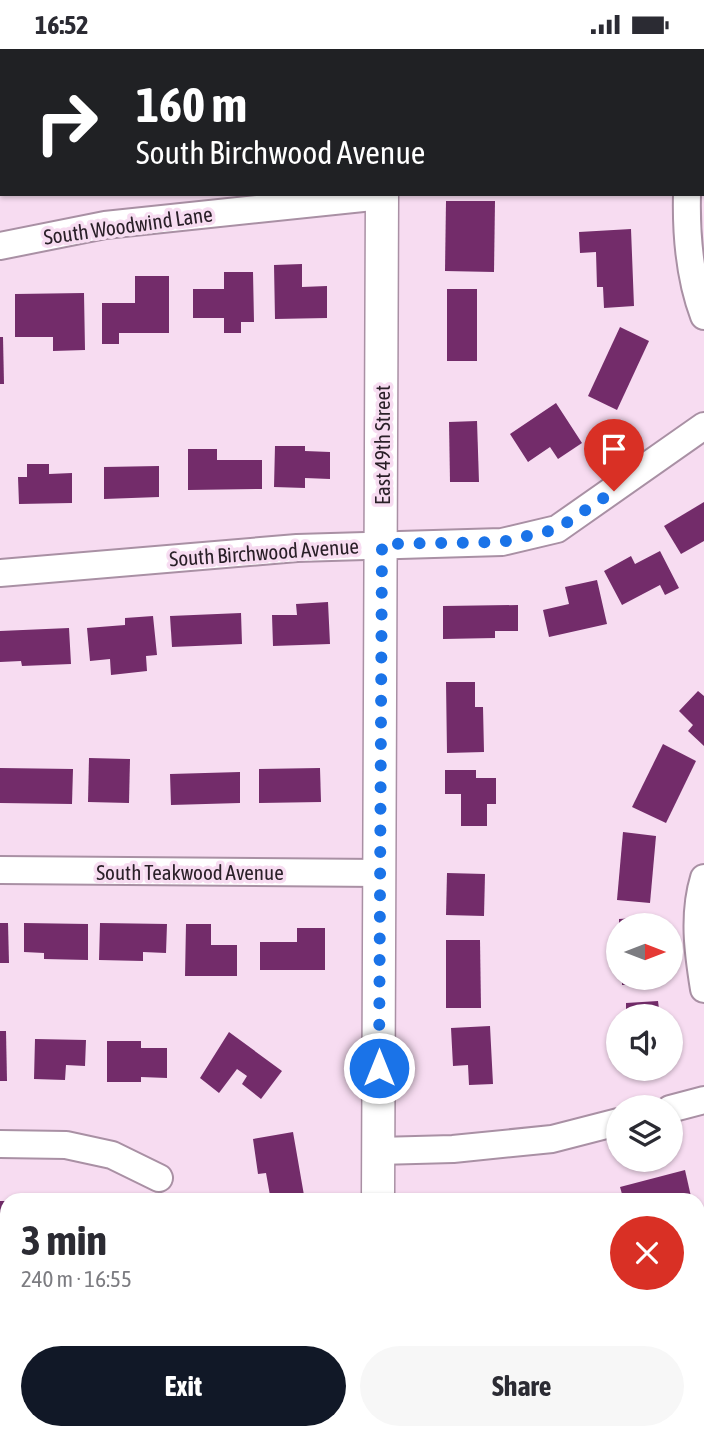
<!DOCTYPE html>
<meta charset="utf-8">
<style>
:root{--surface:#fff;--page:#f7f7f7;--text:#2b2b33;--muted:#7c7c81;--accent:#111827}
body{margin:0;font-family:"Asap Condensed",sans-serif;background:var(--page);color:var(--text);height:100vh;display:flex;flex-direction:column;font-size:26px;white-space:nowrap}
*{box-sizing:border-box;margin:0}
p{font-size:23px;color:var(--muted)}
.icon{flex:none;width:38px;height:38px;fill:none;stroke:currentColor;stroke-width:2;stroke-linecap:round;stroke-linejoin:round}
.map{position:relative;flex:1;overflow:hidden}
.details{position:absolute;left:0px;top:1144px;width:705px;height:247px;display:flex;flex-direction:column;background:var(--surface);border-radius:21px 21px 0 0;box-shadow:0 2px 5px #0004}
.details>*{flex:none}
.banner{position:absolute;left:0px;top:0px;width:705px;height:147px;box-shadow:0 2px 5px #0004;background:#202124;color:#fff;overflow:hidden}
.needle{width:46px;rotate:90deg}
.controls{position:absolute;left:606px;top:864px;display:grid;gap:14px}
.controls a{display:grid;place-items:center;width:77px;height:77px;border-radius:50%;background:var(--surface);box-shadow:0 2px 5px #0004;font-size:35px}
.pin{position:absolute;display:grid;place-items:center;width:60px;height:60px;color:#fff;margin:-72px -30px;border-radius:50% 50% 50% 0;rotate:-45deg;box-shadow:0 0 7px #0007}
.pin .icon{rotate:45deg}
.me{position:absolute;width:77px;margin:-38px;rotate:0deg;stroke-linejoin:round;filter:drop-shadow(0 0 5px #0008)}
.turn{display:flex;align-items:center;gap:24px;height:147px;padding:0 21px;font-size:32px}
.turn .icon{width:91px;height:91px;stroke-width:2.5}
.turn b{display:block;font-size:49px;line-height:60px}
.round{display:grid;place-items:center;flex:none;width:74px;height:74px;border-radius:37px;background:var(--page)}
.overview{display:flex;align-items:center;justify-content:space-between;height:119px;padding:0 21px}
h1{font-size:42px;font-weight:700;line-height:52px}
.action{display:flex;gap:14px;margin-top:auto;padding:14px 21px}
.action a{flex:1;height:80px;border-radius:42px;background:var(--accent);color:#fff;font-size:28px;font-weight:700;line-height:80px;text-align:center}
.action a+a{background:var(--page);color:var(--text)}
.status{display:flex;justify-content:space-between;align-items:center;height:49px;padding:0 35px;background:var(--surface);direction:ltr}
.status svg{height:19px;fill:currentColor}
.map>svg:first-child{display:block}
.building{fill:#732c6a}
.lines{fill:none;stroke-linecap:round;stroke-linejoin:round}
.minor-casing{stroke:#a990a4;stroke-width:30}
.tertiary-casing{stroke:#a990a4;stroke-width:35}
.minor{stroke:#fff;stroke-width:26}
.tertiary{stroke:#fff;stroke-width:32}
.route{stroke:#1a73e8;stroke-width:12;stroke-dasharray:0 21.6}
.labels{text-anchor:middle;dominant-baseline:central;stroke-width:7;stroke-linejoin:round;paint-order:stroke}
.street-label{font-size:21px;fill:#2a2028;stroke:#f7dcf1}
</style>
<div class="status"><b>16:52</b><svg viewBox="0 0 49 12"><path d="M0 12V9h3v3zM5 12V6h3v6zM10 12V3h3v9zM15 12V0h3v12zM26 1h20v11H26zM47 4h2v5h-2z"/></svg></div>
<div class="map">
<svg width="704" height="1391" viewBox="0 0 704 1391">
<rect width="100%" height="100%" fill="#f7dcf1"/>
<g class="building">
<path d="M 446,152 L 495,152 L 494,223 L 445,222 Z"/>
<path d="M 631,180 L 634,257 L 604,259 L 603,238 L 597,238 L 596,203 L 580,204 L 579,183 Z"/>
<path d="M 302,215 L 302,238 L 327,237 L 327,269 L 275,270 L 274,216 Z"/>
<path d="M 224,223 L 253,223 L 254,273 L 241,273 L 241,284 L 224,284 L 224,269 L 193,269 L 193,240 L 224,240 Z"/>
<path d="M 135,227 L 169,227 L 169,284 L 119,284 L 119,295 L 102,295 L 102,254 L 135,254 Z"/>
<rect x="447" y="240" width="30" height="72"/>
<path d="M 84,244 L 85,301 L 53,302 L 53,288 L 15,288 L 15,245 Z"/>
<path d="M 620,278 L 649,292 L 617,361 L 588,347 Z"/>
<path d="M 0,288 L 3,288 L 4,335 L 0,335 Z"/>
<path d="M 556,354 L 582,394 L 558,410 L 550,398 L 528,413 L 510,385 Z"/>
<path d="M 477,372 L 479,433 L 450,433 L 449,373 Z"/>
<path d="M 275,397 L 305,397 L 305,402 L 330,403 L 330,430 L 305,429 L 305,439 L 274,438 Z"/>
<path d="M 188,400 L 217,400 L 217,411 L 262,411 L 262,440 L 188,441 Z"/>
<path d="M 27,415 L 49,415 L 49,425 L 72,424 L 72,454 L 19,455 L 18,428 L 27,428 Z"/>
<path d="M 159,417 L 159,448 L 104,450 L 104,418 Z"/>
<path d="M 704,453 L 704,492 L 681,505 L 664,477 Z"/>
<path d="M 660,502 L 679,539 L 665,546 L 660,536 L 622,556 L 604,522 L 631,507 L 635,515 Z"/>
<path d="M 597,531 L 607,575 L 549,588 L 543,561 L 569,555 L 565,538 Z"/>
<path d="M 328,553 L 330,595 L 273,597 L 272,566 L 297,566 L 296,555 Z"/>
<path d="M 518,556 L 518,582 L 495,582 L 495,589 L 443,590 L 443,557 Z"/>
<path d="M 241,564 L 242,595 L 172,598 L 170,567 Z"/>
<path d="M 153,567 L 157,606 L 146,607 L 147,622 L 111,626 L 110,610 L 90,612 L 87,579 L 125,576 L 125,569 Z"/>
<path d="M 69,579 L 71,615 L 22,617 L 21,612 L 0,613 L 0,582 Z"/>
<path d="M 446,633 L 475,633 L 475,658 L 483,658 L 484,703 L 447,704 Z"/>
<path d="M 698,642 L 704,647 L 704,697 L 688,682 L 693,676 L 679,662 Z"/>
<path d="M 663,695 L 696,712 L 666,774 L 632,758 Z"/>
<path d="M 89,709 L 130,710 L 129,754 L 88,753 Z"/>
<path d="M 0,719 L 73,720 L 72,755 L 0,754 Z"/>
<path d="M 320,719 L 321,753 L 259,754 L 259,720 Z"/>
<path d="M 445,721 L 476,721 L 476,729 L 496,729 L 496,755 L 487,755 L 487,777 L 461,777 L 461,745 L 445,745 Z"/>
<path d="M 240,723 L 240,754 L 171,756 L 170,725 Z"/>
<path d="M 623,783 L 656,787 L 650,854 L 617,851 Z"/>
<path d="M 447,824 L 485,825 L 484,867 L 446,866 Z"/>
<path d="M 650,868 L 650,877 L 619,877 L 619,870 Z"/>
<path d="M 0,874 L 8,874 L 9,914 L 0,914 Z"/>
<path d="M 24,874 L 88,875 L 88,911 L 44,910 L 44,904 L 24,903 Z"/>
<path d="M 100,874 L 167,875 L 166,904 L 143,903 L 143,912 L 99,911 Z"/>
<path d="M 186,875 L 211,875 L 211,896 L 237,896 L 237,927 L 185,927 Z"/>
<path d="M 297,879 L 325,879 L 325,921 L 260,921 L 260,893 L 297,893 Z"/>
<path d="M 446,891 L 480,891 L 481,959 L 446,959 Z"/>
<path d="M 622,929 L 653,929 L 653,935 L 622,936 Z"/>
<path d="M 658,952 L 660,968 L 626,968 L 626,954 Z"/>
<path d="M 490,977 L 493,1035 L 469,1036 L 468,1016 L 453,1017 L 451,979 Z"/>
<path d="M 0,982 L 6,982 L 7,1032 L 0,1032 Z"/>
<path d="M 229,983 L 282,1022 L 261,1050 L 242,1035 L 247,1027 L 237,1020 L 219,1044 L 200,1029 Z"/>
<path d="M 35,990 L 86,991 L 85,1017 L 66,1016 L 65,1031 L 34,1030 Z"/>
<path d="M 107,992 L 141,992 L 141,999 L 167,999 L 167,1029 L 141,1028 L 141,1033 L 107,1033 Z"/>
<path d="M 293,1083 L 305,1152 L 271,1152 L 266,1124 L 258,1125 L 253,1090 Z"/>
<path d="M 685,1121 L 692,1152 L 624,1152 L 620,1138 Z"/>
<path d="M 0,1152 L 7,1152 L 6,1200 L 0,1200 Z"/>
<path d="M 0,1273 L 7,1275 L 7,1292 L 3,1307 L 0,1306 Z"/>
<path d="M 226,1384 L 271,1384 L 275,1389 L 272,1391 L 218,1391 Z"/>
<rect x="447" y="1384" width="30" height="7"/>
<rect x="536" y="1384" width="45" height="7"/>
</g>
<g class="lines">
<defs>
<g id="minor">
<path d="M 704,47 L 704,46"/>
<path d="M 687,145 C 686,186 690,230 704,267"/>
<path d="M 0,197 L 105,176 L 382,147"/>
<path d="M 0,524 L 297,499 L 502,493 L 557,480 L 704,377"/>
<path d="M 0,821 L 380,824"/>
<path d="M 704,829 C 693,865 698,903 704,940"/>
<path d="M 670,1060 L 704,1051"/>
<path d="M 0,1095 L 66,1096 L 112,1106 L 159,1129"/>
<path d="M 378,1102 L 453,1100 L 552,1090 L 618,1073"/>
<path d="M 698,1375 L 704,1372"/>
<path d="M 0,1390 L 1,1391"/>
<path d="M 668,1391 L 681,1384"/>
</g>
<g id="tertiary">
<path d="M 383,0 L 383,2"/>
<path d="M 378,1152 L 382,145"/>
<path d="M 380,1384 L 380,1391"/>
</g>
</defs>
<use href="#minor" class="minor-casing"/>
<use href="#tertiary" class="tertiary-casing"/>
<use href="#minor" class="minor"/>
<use href="#tertiary" class="tertiary"/>
</g>
<g class="lines">
<path class="route" d="M 379,1019 L 382,495 L 502,493 L 557,480 L 614,442"/>
</g>
<g class="labels">
<g class="street-label">
<text transform="translate(128 176) rotate(-8)">South Woodwind Lane</text>
<text transform="translate(382 396) rotate(-90)">East 49th Street</text>
<text transform="translate(264 503) rotate(-4)">South Birchwood Avenue</text>
<text x="190" y="823">South Teakwood Avenue</text>
</g>
</g>
</svg>
<div class="controls">
<a><svg class="needle" viewBox="-14 -14 28 28"><path d="M0-13l5 13h-10z" fill="#e53935"/><path d="M0 13l5-13h-10z" fill="#7c7c81"/></svg></a>
<a><svg class="icon" aria-label="sound" viewBox="0 0 24 24"><path d="M4 9h4l5-4v14l-5-4H4zM17 9q2 3 0 6"/></svg></a>
<a><svg class="icon" aria-label="layers" viewBox="0 0 24 24"><path d="M12 4l9 5-9 5-9-5zM3 14l9 5 9-5"/></svg></a>
</div>
<div class="pin" style="left:614px;top:442px;background:#d93025"><svg class="icon" aria-label="arrive" viewBox="0 0 24 24"><path d="M6 21V4h12l-3 4 3 4H6"/></svg></div>
<svg class="me" style="left:379px;top:1019px" viewBox="-20 -20 40 40"><circle r="17" fill="#1a73e8" stroke="#fff" stroke-width="3"/><path d="M0-11L8 9 0 5-8 9z" fill="#fff"/></svg>
<div class="banner">
<div class="turn"><svg class="icon" aria-label="right" viewBox="0 0 24 24"><path d="M7 20v-9h11M14 6l5 5-5 5"/></svg><div><b>160 m</b>South Birchwood Avenue</div></div>
</div>
<section class="details">
<div class="overview"><div><h1>3 min</h1><p>240 m · 16:55</p></div><a class="round" style="background:#d93025;color:#fff"><svg class="icon" aria-label="close" viewBox="0 0 24 24"><path d="M6 6l12 12M18 6L6 18"/></svg></a></div>
<div class="action"><a>Exit</a><a>Share</a></div>
</section>
</div>
